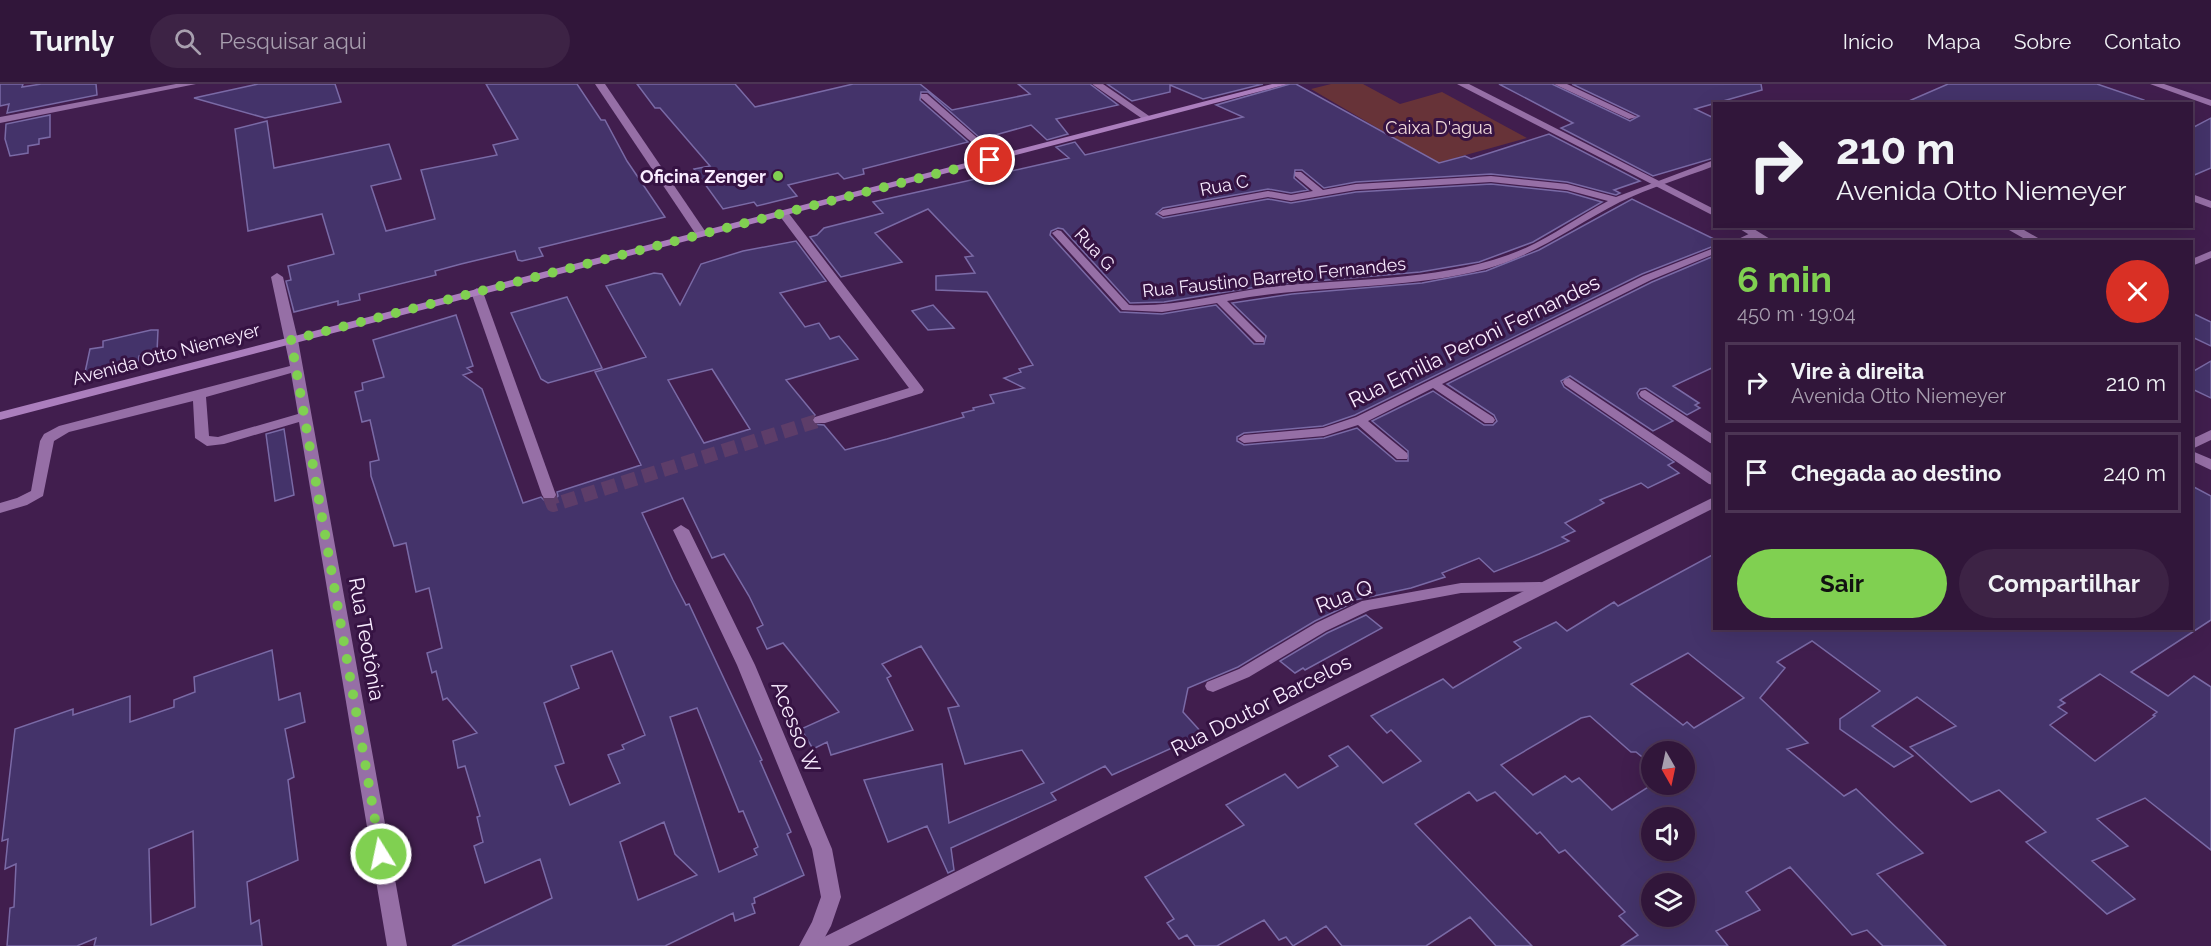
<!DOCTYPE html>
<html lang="pt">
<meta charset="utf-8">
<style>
:root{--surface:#31163a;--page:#3d2345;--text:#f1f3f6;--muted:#a89faf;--line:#4c3554;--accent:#80d051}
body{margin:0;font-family:Raleway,sans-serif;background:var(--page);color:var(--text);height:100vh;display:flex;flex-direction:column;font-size:22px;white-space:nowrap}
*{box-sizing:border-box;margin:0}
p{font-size:20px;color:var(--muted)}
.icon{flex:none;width:33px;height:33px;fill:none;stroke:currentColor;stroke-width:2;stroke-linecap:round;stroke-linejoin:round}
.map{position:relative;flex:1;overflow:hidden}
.sheet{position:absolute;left:1713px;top:156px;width:480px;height:390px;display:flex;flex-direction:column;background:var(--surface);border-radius:0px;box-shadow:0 6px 24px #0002,0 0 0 2px var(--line)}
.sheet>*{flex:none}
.top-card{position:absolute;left:1713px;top:18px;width:480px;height:126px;border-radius:0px;box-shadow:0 6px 24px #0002,0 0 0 2px var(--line);background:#31163a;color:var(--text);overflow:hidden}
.needle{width:39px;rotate:171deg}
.buttons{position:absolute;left:1641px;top:657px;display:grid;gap:12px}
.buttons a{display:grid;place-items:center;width:54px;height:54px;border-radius:50%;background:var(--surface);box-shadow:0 6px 24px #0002,0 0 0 2px var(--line);font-size:30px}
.pin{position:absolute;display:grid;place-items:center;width:51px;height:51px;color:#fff;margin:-26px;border:3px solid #fff;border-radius:50%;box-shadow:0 2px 6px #0007}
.me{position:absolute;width:66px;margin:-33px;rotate:350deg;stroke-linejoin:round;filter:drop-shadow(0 0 4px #0008)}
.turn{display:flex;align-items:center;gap:21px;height:126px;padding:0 24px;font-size:27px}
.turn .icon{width:78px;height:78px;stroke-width:2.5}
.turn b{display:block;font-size:42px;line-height:51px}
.round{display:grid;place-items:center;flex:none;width:63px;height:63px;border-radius:32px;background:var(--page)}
.summary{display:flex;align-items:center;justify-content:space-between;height:102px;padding:0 24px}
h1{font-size:36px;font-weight:700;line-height:45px;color:var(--accent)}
.cta{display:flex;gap:12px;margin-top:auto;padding:12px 24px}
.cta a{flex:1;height:69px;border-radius:36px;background:var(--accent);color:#111;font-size:24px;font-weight:700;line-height:69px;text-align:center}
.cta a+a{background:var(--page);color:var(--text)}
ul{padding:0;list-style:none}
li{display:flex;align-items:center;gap:18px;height:81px;margin:0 12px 9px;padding:0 12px;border:3px solid var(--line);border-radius:0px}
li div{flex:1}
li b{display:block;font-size:22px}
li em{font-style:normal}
header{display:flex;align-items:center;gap:36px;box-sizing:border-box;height:84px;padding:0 30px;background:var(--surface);border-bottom:2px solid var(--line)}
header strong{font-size:28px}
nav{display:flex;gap:33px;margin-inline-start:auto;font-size:21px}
.search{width:420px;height:54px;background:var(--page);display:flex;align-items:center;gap:15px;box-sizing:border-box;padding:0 21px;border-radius:33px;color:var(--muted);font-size:22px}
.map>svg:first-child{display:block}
.green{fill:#673338}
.building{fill:#44336a;stroke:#7a6aa6;stroke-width:1.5;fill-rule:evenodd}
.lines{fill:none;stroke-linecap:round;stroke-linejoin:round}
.minor-tunnel{stroke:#5d3d69;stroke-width:14;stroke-dasharray:14 7;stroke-linecap:butt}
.service{fill:#966fa6;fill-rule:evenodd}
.minor{fill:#966fa6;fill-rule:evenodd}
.tertiary{fill:#966fa6;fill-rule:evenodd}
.secondary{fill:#ab7ebd;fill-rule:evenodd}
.route{stroke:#80d051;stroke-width:10;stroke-dasharray:0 18}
.poi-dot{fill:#80d051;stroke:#361343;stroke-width:2}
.labels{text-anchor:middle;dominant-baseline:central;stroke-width:6;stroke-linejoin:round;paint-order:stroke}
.far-park-label{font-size:18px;fill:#f1dbdc;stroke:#361343}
.far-poi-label{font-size:18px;font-weight:bold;fill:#f9ecff;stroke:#361343;text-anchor:end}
.far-street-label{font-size:18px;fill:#f9ecff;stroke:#361343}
.street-label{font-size:21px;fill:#f9ecff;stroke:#361343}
</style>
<header>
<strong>Turnly</strong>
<div class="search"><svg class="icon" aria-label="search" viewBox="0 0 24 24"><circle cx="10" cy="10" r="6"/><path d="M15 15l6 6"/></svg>Pesquisar aqui</div>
<nav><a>Início</a><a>Mapa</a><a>Sobre</a><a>Contato</a></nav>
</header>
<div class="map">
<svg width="2211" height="862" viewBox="0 0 2211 862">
<rect width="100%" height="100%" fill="#411e4e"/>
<path class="green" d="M 1331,0 L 1363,0 L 1400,20 L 1442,8 L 1527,54 L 1437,79 L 1311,5 Z"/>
<g class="building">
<path d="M 0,0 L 23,0 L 22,3 L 41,0 L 96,0 L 97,11 L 7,29 L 9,20 L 0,22 Z"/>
<path d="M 258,0 L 335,0 L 341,18 L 265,34 L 194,14 Z"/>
<path d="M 486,0 L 577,0 L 601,36 L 605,36 L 627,77 L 665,133 L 539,164 L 543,172 L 522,177 L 518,176 L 515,167 L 461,180 L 435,187 L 436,191 L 359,210 L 360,216 L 338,221 L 338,217 L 294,228 L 286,197 L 291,196 L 288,182 L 334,170 L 322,130 L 248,147 L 235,45 L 267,37 L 274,84 L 389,60 L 401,95 L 371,102 L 386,147 L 435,135 L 421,86 L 497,71 L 493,61 L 518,55 Z"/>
<path d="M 637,0 L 735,0 L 755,23 L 853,0 L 920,0 L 952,26 L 1030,10 L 1018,0 L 1090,0 L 1118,21 L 1056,35 L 1068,50 L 1047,56 L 1031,41 L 981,55 L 928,8 L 921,8 L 920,16 L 968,58 L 863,85 L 864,90 L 844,95 L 838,89 L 788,101 L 797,112 L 757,122 L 754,118 L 723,125 L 694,85 L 710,82 L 660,24 L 655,24 Z"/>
<path d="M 1107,0 L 1263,0 L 1203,15 L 1170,1 L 1170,8 L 1132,17 Z"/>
<path d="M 1290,0 L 1296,0 L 1439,79 L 1465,72 L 1471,75 L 1549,50 L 1640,97 L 1614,106 L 1620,109 L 1616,111 L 1567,98 L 1491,90 L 1356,98 L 1324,104 L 1302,86 L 1295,86 L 1294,94 L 1308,106 L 1291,109 L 1268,105 L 1163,124 L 1156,130 L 1163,134 L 1268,115 L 1291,119 L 1356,108 L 1491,100 L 1567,108 L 1602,118 L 1533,158 L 1479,178 L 1420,188 L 1269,201 L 1164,218 L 1130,219 L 1063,145 L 1058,144 L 1051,147 L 1050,151 L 1120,228 L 1162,230 L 1216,221 L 1254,260 L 1264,260 L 1266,252 L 1232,219 L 1292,210 L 1422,199 L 1486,187 L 1539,166 L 1632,115 L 1714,155 L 1714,162 L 1642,190 L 1355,331 L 1323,342 L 1244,349 L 1237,353 L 1237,357 L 1244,361 L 1324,354 L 1357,344 L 1396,377 L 1408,377 L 1408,367 L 1372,337 L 1433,307 L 1484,341 L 1493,341 L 1497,337 L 1494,331 L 1447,300 L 1652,198 L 1714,172 L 1714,283 L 1673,302 L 1699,319 L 1695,321 L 1700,324 L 1687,331 L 1646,304 L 1640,305 L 1637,309 L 1639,314 L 1673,337 L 1653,347 L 1570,292 L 1561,297 L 1564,303 L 1674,378 L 1668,381 L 1679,389 L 1648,404 L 1641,399 L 1600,416 L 1604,419 L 1565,439 L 1575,447 L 1562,453 L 1569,457 L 1539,470 L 1494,488 L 1479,474 L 1442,489 L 1445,493 L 1411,504 L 1350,517 L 1353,519 L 1315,537 L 1238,583 L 1188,604 L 1183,628 L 1203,650 L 1112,691 L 1105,682 L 1051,709 L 1056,716 L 951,764 L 954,786 L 948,789 L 927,742 L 888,758 L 864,696 L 942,680 L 949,739 L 1044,699 L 1022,666 L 965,680 L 948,624 L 959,622 L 921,562 L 882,580 L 891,592 L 887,594 L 913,646 L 831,671 L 827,658 L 813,665 L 801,645 L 839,628 L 783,559 L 767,565 L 757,544 L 763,541 L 749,512 L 724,470 L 712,474 L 683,414 L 642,429 L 673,496 L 686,521 L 689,520 L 762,676 L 760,677 L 791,748 L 787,750 L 804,791 L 754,814 L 755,819 L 752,820 L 755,829 L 735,837 L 733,829 L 665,862 L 452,862 L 552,814 L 540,775 L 485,799 L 474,762 L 483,758 L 477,733 L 480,732 L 465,682 L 458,684 L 453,657 L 477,649 L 447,614 L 443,616 L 436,587 L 432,589 L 427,569 L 442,564 L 429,504 L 416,508 L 406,459 L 394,462 L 371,392 L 370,378 L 379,376 L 370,336 L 362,338 L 355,308 L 363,306 L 362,299 L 384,293 L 373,256 L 456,231 L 473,282 L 467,284 L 472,288 L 463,291 L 482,305 L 523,419 L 541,413 L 544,416 L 554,416 L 558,412 L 557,408 L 641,381 L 595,288 L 646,273 L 606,202 L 654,189 L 662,190 L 680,221 L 701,180 L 743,167 L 796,157 L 826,197 L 780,209 L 805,243 L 819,239 L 830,255 L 839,252 L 858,275 L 786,296 L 815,331 L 811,335 L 813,340 L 824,341 L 845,366 L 887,355 L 964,333 L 962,329 L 974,326 L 973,324 L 994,319 L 990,311 L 1024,304 L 1004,294 L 1021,288 L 1019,285 L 1033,281 L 987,208 L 936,206 L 936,192 L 975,189 L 965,173 L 973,172 L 928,125 L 875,149 L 902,178 L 841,193 L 810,153 L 817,151 L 824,144 L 883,129 L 873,118 L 1069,74 L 1056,63 L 1075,58 L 1085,71 L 1243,33 L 1216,21 ZM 712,285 L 750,345 L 704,359 L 668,296 ZM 612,567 L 645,651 L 622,661 L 624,665 L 608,671 L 620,699 L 570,721 L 555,682 L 564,679 L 544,619 L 579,604 L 571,582 ZM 697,624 L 739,728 L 743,727 L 758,763 L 754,765 L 757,771 L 719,788 L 670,633 ZM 664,738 L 675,770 L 697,791 L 638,816 L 620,758 Z"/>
<path d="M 1499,0 L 1552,0 L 1630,37 L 1639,32 L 1572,0 L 1761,0 L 1762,6 L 1695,25 L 1714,34 L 1714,74 L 1653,92 L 1561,44 L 1573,39 Z"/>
<path d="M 1948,0 L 2097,0 L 2144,16 L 2144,20 L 1902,20 Z"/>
<path d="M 50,31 L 50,53 L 39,55 L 39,60 L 28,62 L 28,69 L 10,72 L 5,55 L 6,40 Z"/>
<path d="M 2211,34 L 2211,84 L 2192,92 L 2192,44 Z"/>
<path d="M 567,213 L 602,284 L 548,299 L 541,295 L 511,229 Z"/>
<path d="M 933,221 L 954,244 L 928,246 L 912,227 Z"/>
<path d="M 2192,229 L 2211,238 L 2211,262 L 2192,253 Z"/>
<path d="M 151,246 L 158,246 L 157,268 L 139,272 L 138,280 L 84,293 L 90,265 L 103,263 L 103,257 Z"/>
<path d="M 2211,277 L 2211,314 L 2192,305 L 2192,288 Z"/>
<path d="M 284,345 L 294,411 L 275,417 L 266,350 Z"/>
<path d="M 2192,402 L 2211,412 L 2211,536 L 2131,588 L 2168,612 L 2194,592 L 2211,603 L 2211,766 L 2145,714 L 2097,735 L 2128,762 L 2092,777 L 2135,815 L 2107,830 L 2026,758 L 2046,748 L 1999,706 L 1971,718 L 1910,663 L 1956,642 L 1917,613 L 1872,642 L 1913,672 L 1894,683 L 1840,645 L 1840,635 L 1880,607 L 1812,557 L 1777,578 L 1785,584 L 1760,614 L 1808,659 L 1787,665 L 1844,712 L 1856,705 L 1923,769 L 1877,790 L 1946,862 L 1883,862 L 1867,846 L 1852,851 L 1790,783 L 1746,808 L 1760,826 L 1716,847 L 1728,862 L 1621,862 L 1638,851 L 1619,832 L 1625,828 L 1565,766 L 1559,769 L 1540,748 L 1537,750 L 1495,708 L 1477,717 L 1469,708 L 1415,740 L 1532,862 L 1496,862 L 1470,833 L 1426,862 L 1342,862 L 1326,842 L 1293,862 L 1286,853 L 1279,856 L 1264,836 L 1217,862 L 1195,862 L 1187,851 L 1179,855 L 1167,839 L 1174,835 L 1145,793 L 1244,741 L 1226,721 L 1285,690 L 1298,704 L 1338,682 L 1329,672 L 1348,662 L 1383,699 L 1421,677 L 1391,646 L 1387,649 L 1371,632 L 1443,595 L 1453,604 L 1521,564 L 1514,558 L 1556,538 L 1567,547 L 1614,518 L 1618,522 L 1714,470 L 1714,544 L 2192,544 ZM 1688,569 L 1744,614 L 1694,644 L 1687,638 L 1683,641 L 1631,600 ZM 2100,590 L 2157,628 L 2153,631 L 2155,632 L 2095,677 L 2050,641 L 2067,629 L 2058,623 L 2065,619 L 2060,616 ZM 1590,632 L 1631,668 L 1636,668 L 1652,681 L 1652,668 L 1684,668 L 1684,700 L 1653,700 L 1612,726 L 1579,694 L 1572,698 L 1565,692 L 1533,711 L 1501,681 L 1581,634 ZM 1652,734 L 1684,734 L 1684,766 L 1652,766 ZM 1652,800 L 1684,800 L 1684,832 L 1652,832 Z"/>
<path d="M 1366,531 L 1382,544 L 1305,586 L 1303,584 L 1295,589 L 1280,577 L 1327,549 Z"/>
<path d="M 272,566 L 279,616 L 300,609 L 305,638 L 285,645 L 294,693 L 288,696 L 298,776 L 247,798 L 251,840 L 259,836 L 262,862 L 94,862 L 96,854 L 77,862 L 7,862 L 10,824 L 14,823 L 16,780 L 5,785 L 8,755 L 2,757 L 15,645 L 73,625 L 73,631 L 130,612 L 130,638 L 174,623 L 174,616 L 195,608 L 194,593 ZM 193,747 L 195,823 L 151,841 L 149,765 Z"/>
</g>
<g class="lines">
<path class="minor-tunnel" d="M 549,411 L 553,421 L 820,336"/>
<g class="service">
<path d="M 921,10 L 927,10 L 998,72 L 998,76 L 992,76 L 921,14 Z"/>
<path d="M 1714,76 L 1714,82 C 1683,94 1651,103 1620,118 C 1575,141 1536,171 1486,185 C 1401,207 1312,200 1227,217 L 1264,254 L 1264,258 L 1256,258 L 1217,219 L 1162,228 L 1122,226 L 1052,149 L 1057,146 L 1061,147 L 1129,221 C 1177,223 1222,209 1269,203 C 1348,194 1432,198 1508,171 C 1544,159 1575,134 1608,117 L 1567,106 L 1491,98 L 1356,106 L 1291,117 L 1268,113 L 1163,132 L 1158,129 L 1163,126 L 1268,107 L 1291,111 L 1313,107 L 1295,92 L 1295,88 L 1301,88 L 1323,106 L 1356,100 L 1491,92 L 1567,100 L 1616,113 Z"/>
<path d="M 1755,147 L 1760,150 C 1752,157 1743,158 1732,158 Z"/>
<path d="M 1714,164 L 1714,170 L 1651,196 L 1442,300 L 1493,333 L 1495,336 L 1493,339 L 1485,339 L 1433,304 L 1368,337 L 1407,369 L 1408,372 L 1407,375 L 1397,375 L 1358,341 L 1324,352 L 1244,359 L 1238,355 L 1244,351 L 1323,344 L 1356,333 L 1643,192 Z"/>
<path d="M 1569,294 L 1714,391 L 1714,401 L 1709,400 L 1565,301 L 1563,298 L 1565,295 Z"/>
<path d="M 1645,306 L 1714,351 L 1714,360 L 1710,359 L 1641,313 L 1639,310 L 1641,307 Z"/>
<path d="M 1540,498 L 1545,499 L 1547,503 L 1545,507 L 1461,509 L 1370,526 L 1326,547 L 1249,593 L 1213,608 L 1207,606 L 1205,602 L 1207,598 L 1239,585 L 1316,539 L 1362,517 L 1461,499 Z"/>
</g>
<g class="minor">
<path d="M 176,0 L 196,0 L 0,39 L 0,33 Z"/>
<path d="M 595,0 L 605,0 L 707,150 L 705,152 L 697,152 Z"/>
<path d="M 1092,0 L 1103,0 L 1152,34 L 1144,36 Z"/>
<path d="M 1554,0 L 1567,0 L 1637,33 L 1629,35 Z"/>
<path d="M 2150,0 L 2164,0 L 2211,16 L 2211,22 Z"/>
<path d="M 2192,110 L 2211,117 L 2211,124 L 2192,117 Z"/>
<path d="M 783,126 L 787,127 L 922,303 L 924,306 L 922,309 L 825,339 L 815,339 L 813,336 L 815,333 L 909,304 L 779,131 L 779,127 Z"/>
<path d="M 2002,142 L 2017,142 L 2045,158 L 2030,158 Z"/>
<path d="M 277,189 L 283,193 L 298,256 L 407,862 L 387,862 L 299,338 L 224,360 L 207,362 L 195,354 L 193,317 L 69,348 L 54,357 L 43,412 L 27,421 L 0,429 L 0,419 L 17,414 L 31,407 L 40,357 L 44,350 L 59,342 L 290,282 L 271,193 ZM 291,289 L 298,330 L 218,353 L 209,352 L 206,313 Z"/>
<path d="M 477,204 L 483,208 L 556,411 L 554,414 L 544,414 L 542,411 L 471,208 Z"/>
<path d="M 2211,346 L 2211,356 L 2192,365 L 2192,355 Z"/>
<path d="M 2192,367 L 2211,375 L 2211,386 L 2192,377 Z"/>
<path d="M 681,441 L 689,446 L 755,581 L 832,765 L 841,813 L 831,842 L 820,862 L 799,862 L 812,838 L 821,813 L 812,765 L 737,581 L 673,446 Z"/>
</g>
<g class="tertiary">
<path d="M 1457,0 L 1469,0 L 1714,125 L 1714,132 Z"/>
<path d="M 1735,142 L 1749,142 L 1775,158 L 1761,158 Z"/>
<path d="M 2211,167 L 2211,174 L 2192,182 L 2192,175 Z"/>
<path d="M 1714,413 L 1714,424 L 848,862 L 817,862 L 820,855 Z"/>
</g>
<path class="secondary" d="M 1272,0 L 1288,0 L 0,336 L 0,328 Z"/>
</g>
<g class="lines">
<path class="route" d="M 381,770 L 291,256 L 990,76"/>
</g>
<circle class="poi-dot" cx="778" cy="92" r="6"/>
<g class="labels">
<g class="far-park-label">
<text x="1439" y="43">Caixa D'agua</text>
</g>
<g class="far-poi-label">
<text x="766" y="92">Oficina Zenger</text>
</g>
<g class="far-street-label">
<text transform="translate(1224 101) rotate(-11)">Rua C</text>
<text transform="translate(1095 165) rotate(47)">Rua G</text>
<text transform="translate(1274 193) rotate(-6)">Rua Faustino Barreto Fernandes</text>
<text transform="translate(166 270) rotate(-15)">Avenida Otto Niemeyer</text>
</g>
<g class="street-label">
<text transform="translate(1474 257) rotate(-26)">Rua Emilia Peroni Fernandes</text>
<text transform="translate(1344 512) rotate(-21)">Rua Q</text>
<text transform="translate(367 555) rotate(80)">Rua Teotônia</text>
<text transform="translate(1261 621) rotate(-27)">Rua Doutor Barcelos</text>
<text transform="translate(796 643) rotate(68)">Acesso W</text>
</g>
</g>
</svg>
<div class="buttons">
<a><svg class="needle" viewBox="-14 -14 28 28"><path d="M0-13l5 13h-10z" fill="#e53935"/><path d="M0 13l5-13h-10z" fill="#a89faf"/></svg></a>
<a><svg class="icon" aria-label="sound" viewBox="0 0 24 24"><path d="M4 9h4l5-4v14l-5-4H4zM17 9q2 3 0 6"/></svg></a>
<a><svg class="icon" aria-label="layers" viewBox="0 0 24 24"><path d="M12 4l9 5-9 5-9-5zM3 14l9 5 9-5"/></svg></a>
</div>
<div class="pin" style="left:990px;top:76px;background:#d93025"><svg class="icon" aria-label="arrive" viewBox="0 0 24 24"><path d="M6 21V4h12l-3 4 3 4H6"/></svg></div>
<svg class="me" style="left:381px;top:770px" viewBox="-20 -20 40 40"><circle r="17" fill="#80d051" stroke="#fff" stroke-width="3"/><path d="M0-11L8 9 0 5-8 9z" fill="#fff"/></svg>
<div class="top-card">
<div class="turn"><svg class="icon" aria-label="right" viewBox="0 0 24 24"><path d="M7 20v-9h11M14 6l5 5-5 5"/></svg><div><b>210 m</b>Avenida Otto Niemeyer</div></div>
</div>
<section class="sheet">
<div class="summary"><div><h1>6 min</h1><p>450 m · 19:04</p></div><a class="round" style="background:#d93025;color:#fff"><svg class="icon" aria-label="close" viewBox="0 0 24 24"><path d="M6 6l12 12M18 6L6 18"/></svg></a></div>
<ul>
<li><svg class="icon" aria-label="right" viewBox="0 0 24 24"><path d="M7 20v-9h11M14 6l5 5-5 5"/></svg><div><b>Vire à direita</b><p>Avenida Otto Niemeyer</p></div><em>210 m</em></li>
<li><svg class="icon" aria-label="arrive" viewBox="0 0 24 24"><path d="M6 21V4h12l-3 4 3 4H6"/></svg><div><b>Chegada ao destino</b></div><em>240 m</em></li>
</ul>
<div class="cta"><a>Sair</a><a>Compartilhar</a></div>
</section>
</div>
